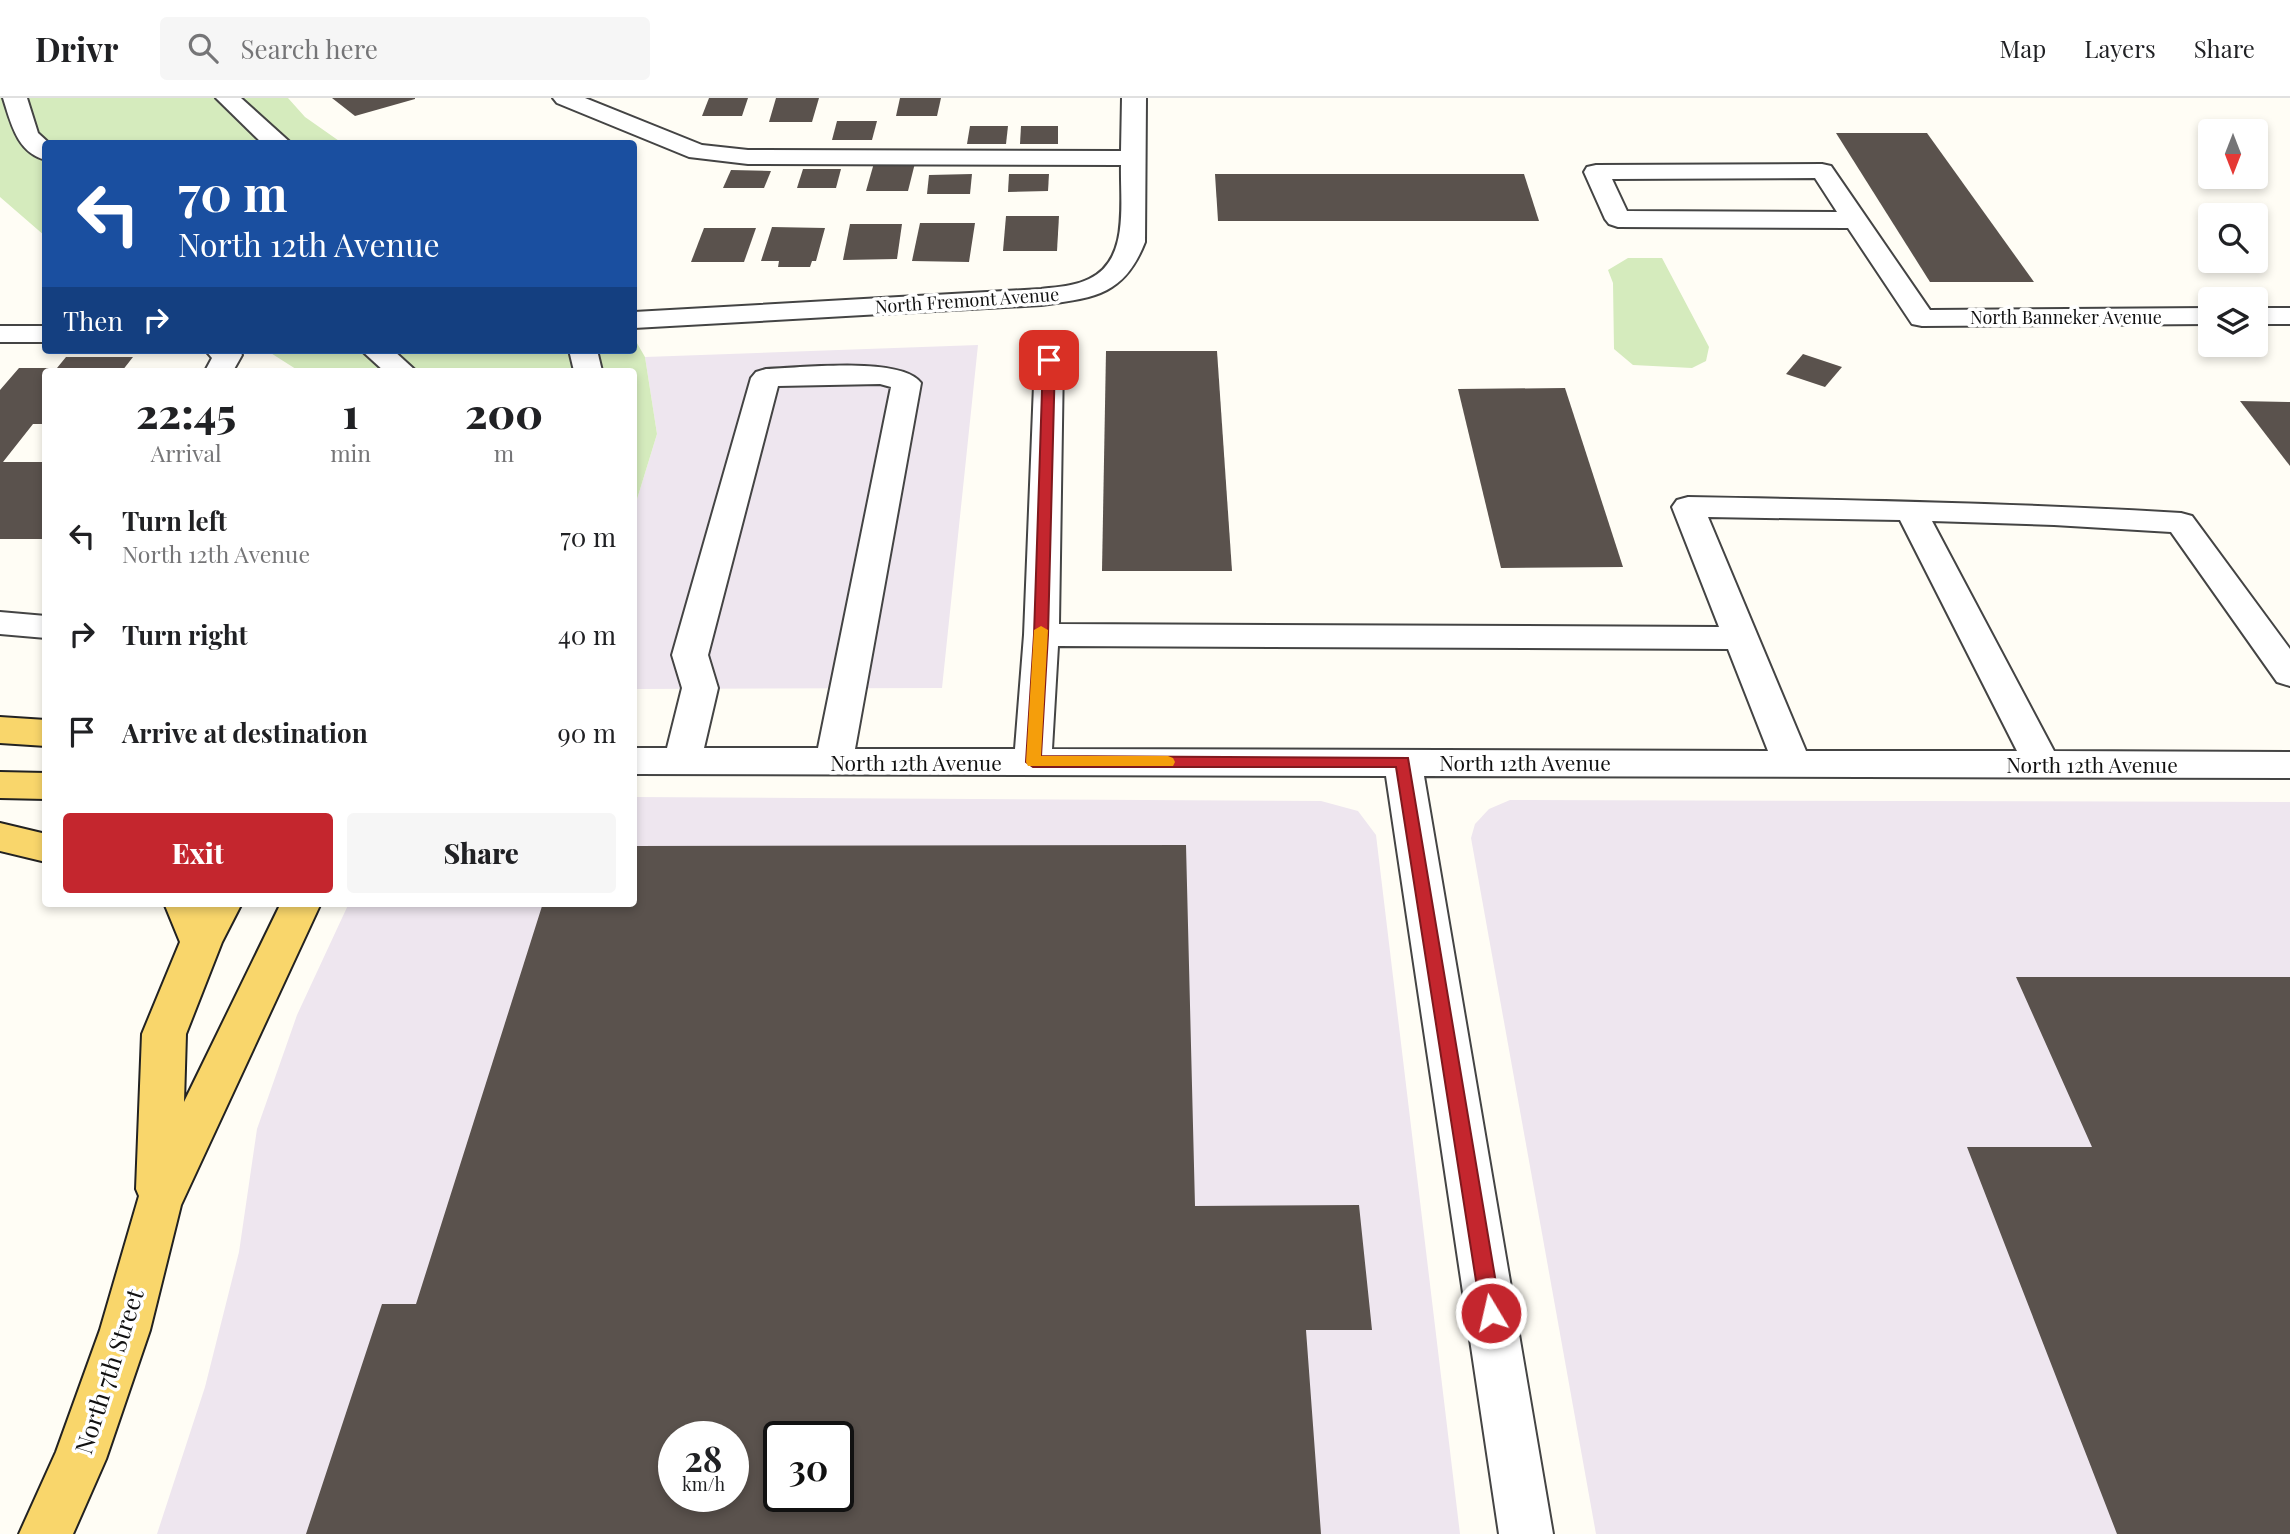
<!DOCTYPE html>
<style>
:root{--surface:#fff;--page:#f6f6f6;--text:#202124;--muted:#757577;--line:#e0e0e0;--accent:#c4262e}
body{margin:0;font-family:"Playfair Display",serif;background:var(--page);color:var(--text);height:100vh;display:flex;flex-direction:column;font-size:26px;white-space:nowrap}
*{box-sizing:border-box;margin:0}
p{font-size:23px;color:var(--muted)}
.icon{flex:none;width:38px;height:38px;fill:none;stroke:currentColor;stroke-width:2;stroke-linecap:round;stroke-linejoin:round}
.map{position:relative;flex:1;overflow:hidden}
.sheet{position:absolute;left:42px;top:270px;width:595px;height:539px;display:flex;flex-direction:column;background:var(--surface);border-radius:7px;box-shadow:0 4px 10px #0003}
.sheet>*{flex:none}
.top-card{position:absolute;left:42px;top:42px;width:595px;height:214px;border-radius:7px;box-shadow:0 4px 10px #0003;background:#1a4fa0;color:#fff;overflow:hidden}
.needle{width:46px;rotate:180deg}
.controls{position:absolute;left:2198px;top:21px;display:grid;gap:14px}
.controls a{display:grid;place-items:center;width:70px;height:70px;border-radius:7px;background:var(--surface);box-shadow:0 4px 10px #0003;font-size:35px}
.speed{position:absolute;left:658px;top:1323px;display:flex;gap:14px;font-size:35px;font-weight:700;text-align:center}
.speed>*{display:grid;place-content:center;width:91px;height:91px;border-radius:50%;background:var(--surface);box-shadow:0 4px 10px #0003;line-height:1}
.speed small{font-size:18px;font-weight:400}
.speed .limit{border:4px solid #111;border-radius:10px;background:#fff;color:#111}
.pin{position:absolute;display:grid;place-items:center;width:60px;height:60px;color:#fff;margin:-30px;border-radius:14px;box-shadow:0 4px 10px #0006}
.me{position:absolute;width:77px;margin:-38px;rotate:351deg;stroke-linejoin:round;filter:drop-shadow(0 0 5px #0008)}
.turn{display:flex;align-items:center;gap:24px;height:147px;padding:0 21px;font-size:32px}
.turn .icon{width:91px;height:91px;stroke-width:2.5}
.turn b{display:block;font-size:49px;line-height:60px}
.then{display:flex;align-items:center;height:66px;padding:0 21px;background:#0003;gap:14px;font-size:26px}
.eta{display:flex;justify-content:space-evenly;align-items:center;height:119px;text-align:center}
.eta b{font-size:42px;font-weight:800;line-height:49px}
.cta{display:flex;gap:14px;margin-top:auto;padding:14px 21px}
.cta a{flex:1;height:80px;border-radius:7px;background:var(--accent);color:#fff;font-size:28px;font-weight:800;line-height:80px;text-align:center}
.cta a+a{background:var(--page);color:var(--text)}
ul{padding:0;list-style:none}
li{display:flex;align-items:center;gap:21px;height:98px;padding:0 21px}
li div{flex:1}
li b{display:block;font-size:26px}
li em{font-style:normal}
header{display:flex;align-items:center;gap:42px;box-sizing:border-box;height:98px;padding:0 35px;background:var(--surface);border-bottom:2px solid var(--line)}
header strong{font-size:33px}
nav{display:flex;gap:38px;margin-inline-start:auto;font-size:24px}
.search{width:490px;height:63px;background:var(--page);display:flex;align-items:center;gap:18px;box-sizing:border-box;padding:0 24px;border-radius:7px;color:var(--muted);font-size:26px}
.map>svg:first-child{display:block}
.industrial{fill:#eee6ef;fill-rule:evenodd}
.green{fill:#d5ebbd}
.building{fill:#5a524d;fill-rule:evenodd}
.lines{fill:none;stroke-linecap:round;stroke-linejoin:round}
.minor-casing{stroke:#444;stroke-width:4}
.major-casing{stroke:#222;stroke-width:4}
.minor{fill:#fff;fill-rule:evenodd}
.major{fill:#f9d66b;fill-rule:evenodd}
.route{fill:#c4262e;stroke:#7f191e;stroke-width:2}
.slow{fill:#f59e0b}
.labels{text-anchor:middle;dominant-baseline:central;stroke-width:7;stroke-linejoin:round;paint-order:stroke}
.far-street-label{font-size:18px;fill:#111;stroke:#fff}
.street-label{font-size:21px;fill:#111;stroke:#fff}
.near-street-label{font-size:24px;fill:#111;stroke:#fff}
</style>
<header>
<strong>Drivr</strong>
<div class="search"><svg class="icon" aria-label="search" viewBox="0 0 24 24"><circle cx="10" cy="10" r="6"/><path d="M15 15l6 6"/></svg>Search here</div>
<nav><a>Map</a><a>Layers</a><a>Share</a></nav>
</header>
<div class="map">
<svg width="2290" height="1436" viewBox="0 0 2290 1436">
<rect width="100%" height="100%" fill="#fffdf5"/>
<g class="industrial">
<path d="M 978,247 L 942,590 L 634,591 L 634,411 L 657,336 L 645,259 Z"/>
<path d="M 634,699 L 1321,703 L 1358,713 L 1376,737 L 1460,1436 L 157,1436 L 205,1289 L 239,1154 L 257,1031 L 297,917 L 349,805 L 634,805 ZM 674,1339 L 733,1339 L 733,1398 L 674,1398 ZM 779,1339 L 838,1339 L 838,1398 L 779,1398 Z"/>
<path d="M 1510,702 L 2290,704 L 2290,1436 L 1596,1436 L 1471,740 L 1475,726 L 1489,711 Z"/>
</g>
<g class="green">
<path d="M 0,0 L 288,0 L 305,19 L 342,45 L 46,46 L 45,138 L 0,99 Z"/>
<path d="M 1628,160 L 1662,160 L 1709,249 L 1706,263 L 1692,270 L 1633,267 L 1614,251 L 1613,185 L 1608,172 Z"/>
<path d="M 634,240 L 645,259 L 657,336 L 634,411 L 634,273 L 299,273 L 266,252 L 634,252 Z"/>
</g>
<g class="building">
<path d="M 332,0 L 415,0 L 415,1 L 355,18 Z"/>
<path d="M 709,0 L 748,0 L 742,18 L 702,18 Z"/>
<path d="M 776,0 L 819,0 L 812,24 L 769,24 Z"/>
<path d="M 900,0 L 941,0 L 937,18 L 896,18 Z"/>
<path d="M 837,23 L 877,23 L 872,42 L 832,42 Z"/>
<path d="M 970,28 L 1008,28 L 1006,46 L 967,46 Z"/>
<path d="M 1021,28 L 1058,28 L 1058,46 L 1020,46 Z"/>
<path d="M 1836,35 L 1927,35 L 2034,184 L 1930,184 Z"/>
<path d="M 874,65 L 915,65 L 908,93 L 866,93 Z"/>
<path d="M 803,71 L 841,71 L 836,90 L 797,90 Z"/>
<path d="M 731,72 L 771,73 L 764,90 L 723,90 Z"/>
<path d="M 972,76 L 970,96 L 927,96 L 929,77 Z"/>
<path d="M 1009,76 L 1049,76 L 1048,93 L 1008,94 Z"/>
<path d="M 1215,76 L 1524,76 L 1539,123 L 1218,123 Z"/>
<path d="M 1006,118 L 1059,118 L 1057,153 L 1003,153 Z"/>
<path d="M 920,125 L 975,125 L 969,164 L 912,163 Z"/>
<path d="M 850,126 L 902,126 L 897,161 L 843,162 Z"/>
<path d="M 772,129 L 825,130 L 816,163 L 812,163 L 810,169 L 778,169 L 779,163 L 761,163 Z"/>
<path d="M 704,130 L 756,130 L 744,164 L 691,164 Z"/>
<path d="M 1106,253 L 1217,253 L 1232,473 L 1102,473 Z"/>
<path d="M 1803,256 L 1842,269 L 1825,289 L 1786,276 Z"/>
<path d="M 66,259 L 133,259 L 122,273 L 46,273 L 46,326 L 33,326 L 3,364 L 46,364 L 46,441 L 0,441 L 0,292 L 19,270 L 57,270 Z"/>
<path d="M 1565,290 L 1623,469 L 1501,470 L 1458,291 Z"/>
<path d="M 2240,303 L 2290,304 L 2290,368 Z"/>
<path d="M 1186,747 L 1195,1108 L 1359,1107 L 1372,1232 L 1306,1232 L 1321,1436 L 306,1436 L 382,1206 L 416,1206 L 543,805 L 634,805 L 634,748 ZM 674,1339 L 733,1339 L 733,1398 L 674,1398 ZM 779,1339 L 838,1339 L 838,1398 L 779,1398 Z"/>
<path d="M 2016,879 L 2290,879 L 2290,1436 L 2117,1436 L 1967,1049 L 2092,1049 Z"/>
</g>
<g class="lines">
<defs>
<g id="minor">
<path d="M 3,0 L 27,0 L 38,35 L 50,46 L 46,46 L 46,62 C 17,55 11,25 3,0 Z"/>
<path d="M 216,0 L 241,0 L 292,46 L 263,46 Z"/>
<path d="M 553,0 L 585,0 L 702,47 L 748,52 L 1121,53 L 1122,0 L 1146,0 L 1145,144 C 1124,198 1093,200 1041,207 L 634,230 L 634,214 L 1041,191 C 1057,189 1075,188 1089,181 C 1130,162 1120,105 1121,67 L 748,66 L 689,59 L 557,5 Z"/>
<path d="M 1822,66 L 1831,68 L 1930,212 L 2210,210 L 2210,226 L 1922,228 L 1912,226 L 1848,130 L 1618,129 L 1609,126 L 1605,121 L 1584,74 L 1587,69 L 1596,67 ZM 1815,80 L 1837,114 L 1627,113 L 1612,81 Z"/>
<rect x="2256" y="210" width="34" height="16"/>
<rect x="0" y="228" width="46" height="16"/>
<path d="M 205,252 L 239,252 L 242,257 L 233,273 L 205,273 L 212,260 Z"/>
<path d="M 361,252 L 393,252 L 416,273 L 384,273 Z"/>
<path d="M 569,252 L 597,252 L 602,273 L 574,273 Z"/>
<path d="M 1049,253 L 1059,256 L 1063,262 L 1059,526 L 1719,529 L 1672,409 L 1677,402 L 1688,399 C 1853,402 2017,405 2181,415 L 2192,418 L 2290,551 L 2290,588 L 2277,584 L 2171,434 L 2054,427 L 1932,423 L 2054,653 L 2290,654 L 2290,680 L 1424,678 L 1553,1436 L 1499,1436 L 1386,678 L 634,676 L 634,650 L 667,650 L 682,590 L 672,557 L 751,280 L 756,274 L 766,271 C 799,270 902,258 921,285 L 855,651 L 1015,651 L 1024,537 L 1035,262 L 1039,256 ZM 880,286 L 891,289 L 818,650 L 704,650 L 718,590 L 708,557 L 778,288 ZM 1708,419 L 1900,422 L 2017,653 L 1806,653 ZM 1058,548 L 1728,551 L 1768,653 L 1052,651 Z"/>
<path d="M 0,514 L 46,518 L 46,540 L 0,536 Z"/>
</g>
<g id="major">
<path d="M 0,619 L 46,622 L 46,648 L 0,645 Z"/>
<path d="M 0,674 L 46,675 L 46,701 L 0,700 Z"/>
<path d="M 0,725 L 46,736 L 46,764 L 0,753 Z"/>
<path d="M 164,805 L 242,805 L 222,844 L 186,936 L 184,1004 L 281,805 L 321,805 L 181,1107 L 150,1232 L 106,1361 L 73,1436 L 19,1436 L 56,1354 L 100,1232 L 139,1098 L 136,1091 L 142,936 L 180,844 Z"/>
</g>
</defs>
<use href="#minor" class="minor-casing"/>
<use href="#major" class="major-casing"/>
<use href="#minor" class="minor"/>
<use href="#major" class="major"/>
</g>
<path class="route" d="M 1049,259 L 1055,262 L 1048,537 L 1041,658 L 1408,660 L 1501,1215 L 1498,1222 L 1491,1225 L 1484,1222 L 1481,1215 L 1396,669 L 1033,669 L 1026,664 L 1034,537 L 1043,262 Z"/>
<path class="slow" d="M 1041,528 L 1048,532 L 1041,658 L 1168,658 L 1173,660 L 1175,664 L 1173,668 L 1028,668 L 1026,664 L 1034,532 Z"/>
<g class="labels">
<g class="far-street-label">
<text transform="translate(967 202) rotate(-4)">North Fremont Avenue</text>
<text x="2066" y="219">North Banneker Avenue</text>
</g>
<g class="street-label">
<text x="916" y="664">North 12th Avenue</text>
<text x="1525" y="664">North 12th Avenue</text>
<text x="2092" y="666">North 12th Avenue</text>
</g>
<g class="near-street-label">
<text transform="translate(108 1273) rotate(-72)">North 7th Street</text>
</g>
</g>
</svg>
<div class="controls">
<a><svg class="needle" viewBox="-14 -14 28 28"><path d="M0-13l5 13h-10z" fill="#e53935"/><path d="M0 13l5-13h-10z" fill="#757577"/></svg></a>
<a><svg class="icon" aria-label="search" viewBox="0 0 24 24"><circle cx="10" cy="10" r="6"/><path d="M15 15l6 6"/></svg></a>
<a><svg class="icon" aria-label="layers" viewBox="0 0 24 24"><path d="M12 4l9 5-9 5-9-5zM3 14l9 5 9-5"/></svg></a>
</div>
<div class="speed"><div>28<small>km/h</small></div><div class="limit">30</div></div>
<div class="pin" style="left:1049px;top:262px;background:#d93025"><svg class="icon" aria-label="arrive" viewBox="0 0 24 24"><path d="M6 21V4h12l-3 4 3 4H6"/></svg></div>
<svg class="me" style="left:1491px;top:1215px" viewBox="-20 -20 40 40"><circle r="17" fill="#c4262e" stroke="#fff" stroke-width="3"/><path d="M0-11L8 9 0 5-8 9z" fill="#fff"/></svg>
<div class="top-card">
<div class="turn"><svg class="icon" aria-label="left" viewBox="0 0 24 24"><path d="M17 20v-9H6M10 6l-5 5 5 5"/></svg><div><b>70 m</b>North 12th Avenue</div></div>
<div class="then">Then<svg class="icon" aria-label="right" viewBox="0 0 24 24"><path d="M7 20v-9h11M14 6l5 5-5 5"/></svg></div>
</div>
<section class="sheet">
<div class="eta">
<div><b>22:45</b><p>Arrival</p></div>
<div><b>1</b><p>min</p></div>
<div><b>200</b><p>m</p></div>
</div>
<ul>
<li><svg class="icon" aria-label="left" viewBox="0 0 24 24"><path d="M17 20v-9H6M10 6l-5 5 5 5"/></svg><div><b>Turn left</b><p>North 12th Avenue</p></div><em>70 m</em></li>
<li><svg class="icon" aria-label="right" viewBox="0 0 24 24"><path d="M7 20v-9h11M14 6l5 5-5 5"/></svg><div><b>Turn right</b></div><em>40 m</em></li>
<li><svg class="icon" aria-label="arrive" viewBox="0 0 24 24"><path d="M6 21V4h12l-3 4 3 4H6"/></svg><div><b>Arrive at destination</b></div><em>90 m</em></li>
</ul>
<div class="cta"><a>Exit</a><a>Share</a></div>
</section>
</div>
